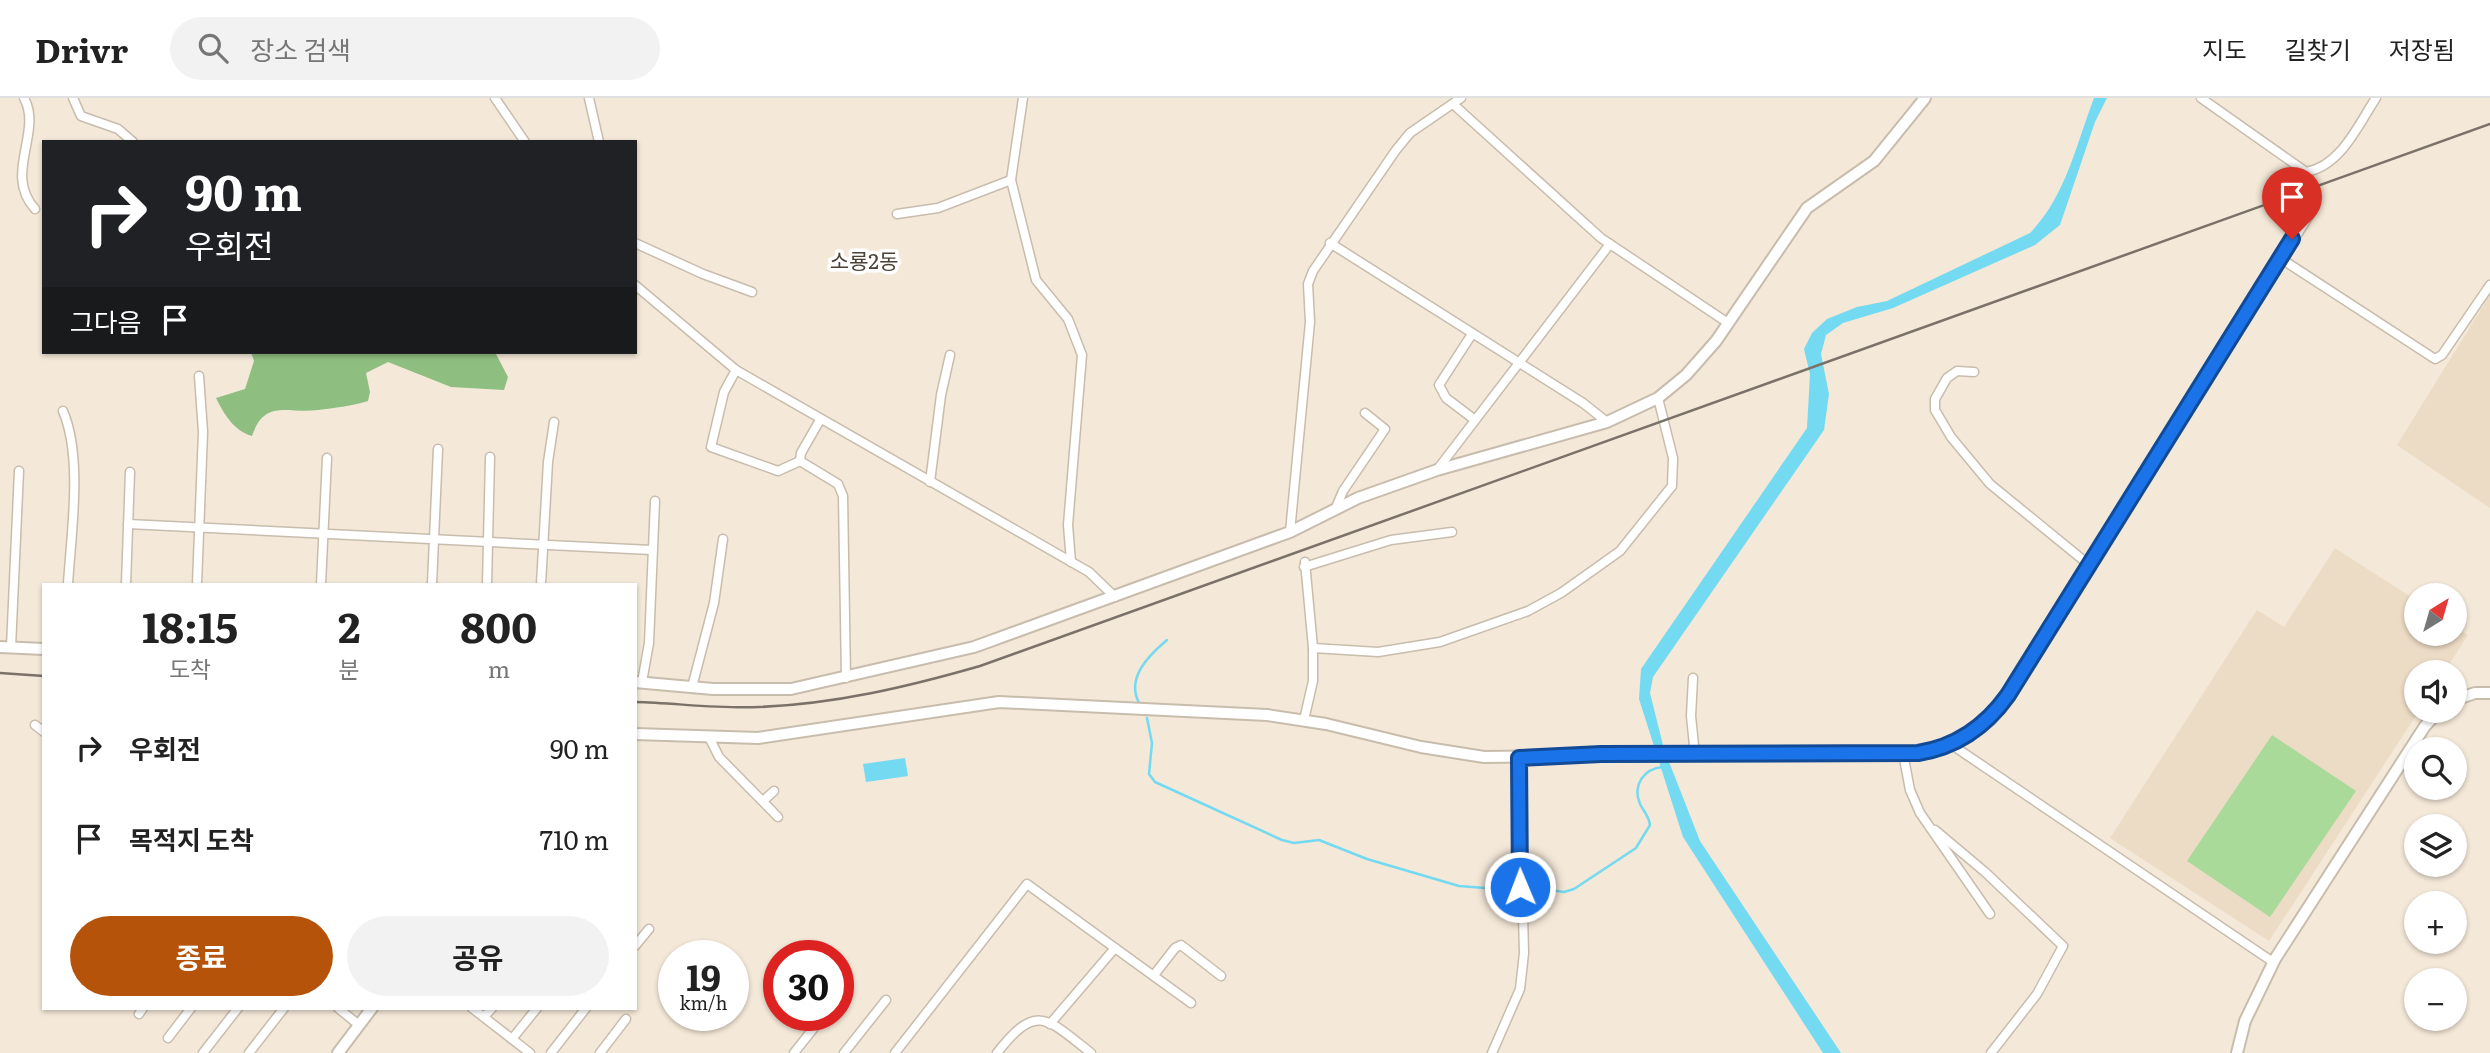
<!DOCTYPE html>
<html lang="ko">
<meta charset="utf-8">
<style>
:root{--surface:#fff;--page:#f2f2f2;--text:#222;--muted:#767676;--line:#e0e0e0;--accent:#b45309}
body{margin:0;font-family:Literata,"Noto Sans KR",serif;background:var(--page);color:var(--text);height:100vh;display:flex;flex-direction:column;font-size:26px;white-space:nowrap}
*{box-sizing:border-box;margin:0}
p{font-size:23px;color:var(--muted)}
.icon{flex:none;width:38px;height:38px;fill:none;stroke:currentColor;stroke-width:2;stroke-linecap:round;stroke-linejoin:round}
.map{position:relative;flex:1;overflow:hidden}
.sheet{position:absolute;left:42px;top:485px;width:595px;height:427px;display:flex;flex-direction:column;background:var(--surface);border-radius:0px;box-shadow:0 2px 5px #0004}
.sheet>*{flex:none}
.guide{position:absolute;left:42px;top:42px;width:595px;height:214px;border-radius:0px;box-shadow:0 2px 5px #0004;background:#202124;color:#fff;overflow:hidden}
.needle{width:46px;rotate:37deg}
.buttons{position:absolute;left:2404px;top:485px;display:grid;gap:14px}
.buttons a{display:grid;place-items:center;width:63px;height:63px;border-radius:50%;background:var(--surface);box-shadow:0 2px 5px #0004;font-size:35px}
.speed{position:absolute;left:658px;top:842px;display:flex;gap:14px;font-size:35px;font-weight:700;text-align:center}
.speed>*{display:grid;place-content:center;width:91px;height:91px;border-radius:50%;background:var(--surface);box-shadow:0 2px 5px #0004;line-height:1}
.speed small{font-size:18px;font-weight:400}
.speed .limit{border:10px solid #d22;background:#fff;color:#111}
.pin{position:absolute;display:grid;place-items:center;width:60px;height:60px;color:#fff;margin:-72px -30px;border-radius:50% 50% 50% 0;rotate:-45deg;box-shadow:0 0 7px #0007}
.pin .icon{rotate:45deg}
.me{position:absolute;width:77px;margin:-38px;rotate:359deg;stroke-linejoin:round;filter:drop-shadow(0 0 5px #0008)}
.turn{display:flex;align-items:center;gap:24px;height:147px;padding:0 28px;font-size:32px}
.turn .icon{width:91px;height:91px;stroke-width:2.5}
.turn b{display:block;font-size:49px;line-height:60px}
.then{display:flex;align-items:center;height:66px;padding:0 28px;background:#0003;gap:14px;font-size:26px}
.eta{display:flex;justify-content:space-evenly;align-items:center;height:119px;text-align:center}
.eta b{font-size:42px;font-weight:700;line-height:49px}
.cta{display:flex;gap:14px;margin-top:auto;padding:14px 28px}
.cta a{flex:1;height:80px;border-radius:42px;background:var(--accent);color:#fff;font-size:28px;font-weight:700;line-height:80px;text-align:center}
.cta a+a{background:var(--page);color:var(--text)}
ul{padding:0;list-style:none}
li{display:flex;align-items:center;gap:21px;height:91px;padding:0 28px}
li div{flex:1}
li b{display:block;font-size:26px}
li em{font-style:normal}
header{display:flex;align-items:center;gap:42px;box-sizing:border-box;height:98px;padding:0 35px;background:var(--surface);border-bottom:2px solid var(--line)}
header strong{font-size:33px}
nav{display:flex;gap:38px;margin-inline-start:auto;font-size:24px}
.search{width:490px;height:63px;background:var(--page);display:flex;align-items:center;gap:18px;box-sizing:border-box;padding:0 24px;border-radius:38px;color:var(--muted);font-size:26px}
.map>svg:first-child{display:block}
.built{fill:#ecdbc5}
.green{fill:#a9da9a}
.forest{fill:#8fbf80}
.water{fill:#73daf1}
.lines{fill:none;stroke-linecap:round;stroke-linejoin:round}
.stream{stroke:#73daf1;stroke-width:2.5}
.street-casing{stroke:#c8bdad;stroke-width:11}
.secondary-casing{stroke:#c8bdad;stroke-width:14}
.street{stroke:#fff;stroke-width:8}
.secondary{stroke:#fff;stroke-width:10}
.rail{stroke:#7a7268;stroke-width:2.5}
.route-casing{stroke:#114b97;stroke-width:18}
.route{stroke:#1a73e8;stroke-width:12}
.labels{text-anchor:middle;dominant-baseline:central;stroke-width:7;stroke-linejoin:round;paint-order:stroke}
.quarter-label{font-size:21px;fill:#4b4134;stroke:#fff}
</style>
<header>
<strong>Drivr</strong>
<div class="search"><svg class="icon" aria-label="search" viewBox="0 0 24 24"><circle cx="10" cy="10" r="6"/><path d="M15 15l6 6"/></svg>장소 검색</div>
<nav><a>지도</a><a>길찾기</a><a>저장됨</a></nav>
</header>
<div class="map">
<svg width="2490" height="955" viewBox="0 0 2490 955">
<rect width="100%" height="100%" fill="#f4e8d8"/>
<g class="built">
<path d="M 2490,197 L 2490,410 L 2397,347 Z"/>
<path d="M 2335,450 L 2417,503 L 2417,536 L 2455,536 L 2455,528 L 2468,537 L 2444,574 L 2417,574 L 2419,613 L 2269,843 L 2110,740 L 2257,512 L 2284,529 Z"/>
</g>
<path class="green" d="M 2272,637 L 2356,693 L 2270,819 L 2187,763 Z"/>
<path class="forest" d="M 251,254 L 495,254 L 508,279 L 504,292 L 451,289 L 388,264 L 366,275 L 370,294 L 368,303 C 352,308 334,310 318,312 C 287,316 265,300 252,338 C 234,333 224,316 216,300 L 245,291 L 254,263 Z"/>
<g class="water">
<path d="M 2094,0 L 2107,0 L 2095,24 L 2060,127 L 2035,147 L 1893,210 L 1843,225 L 1826,237 L 1821,256 L 1829,296 L 1824,332 L 1653,579 L 1650,595 L 1664,651 L 1700,743 L 1841,955 L 1823,955 L 1683,739 L 1639,601 L 1641,571 L 1807,330 L 1810,276 L 1804,251 L 1812,235 L 1827,221 L 1857,209 L 1887,203 L 2030,135 C 2066,98 2076,47 2094,0 Z"/>
<path d="M 905,660 L 908,678 L 866,684 L 863,666 Z"/>
</g>
<g class="lines">
<g class="stream">
<path d="M 1139,605 C 1126,580 1148,558 1167,542"/>
<path d="M 1147,620 L 1152,645 L 1149,676 L 1155,684 L 1282,742 L 1294,745 L 1319,742 L 1367,761 L 1459,788 L 1512,792"/>
<path d="M 1531,789 L 1564,794 L 1574,791 L 1636,750 L 1650,727 C 1649,718 1644,714 1640,706 C 1632,687 1644,671 1662,669"/>
</g>
<defs>
<g id="street">
<path d="M 24,0 C 43,34 3,76 35,111"/>
<path d="M 73,0 L 81,18 L 118,31 L 133,44"/>
<path d="M 495,0 L 525,44"/>
<path d="M 589,0 L 599,44"/>
<path d="M 1023,0 L 1011,82 L 1036,182 L 1068,221 L 1082,257 L 1068,427 L 1071,464"/>
<path d="M 2201,0 L 2306,74 C 2341,68 2358,27 2376,0"/>
<path d="M 1453,6 L 1601,140 L 1728,225"/>
<path d="M 897,116 L 938,110 L 1011,82"/>
<path d="M 635,145 L 703,176 L 752,194"/>
<path d="M 1330,145 L 1583,305 L 1607,324"/>
<path d="M 2280,160 L 2435,261 L 2442,257 L 2490,187"/>
<path d="M 635,187 L 736,272 L 1089,474 L 1115,499"/>
<path d="M 1472,236 L 1439,287 L 1446,300 L 1475,322"/>
<path d="M 736,272 L 724,294 L 711,349 L 778,373 L 800,363"/>
<path d="M 1974,274 L 1957,273 L 1947,280 L 1935,301 L 1935,312 L 1951,339 L 1990,386 L 2088,466"/>
<path d="M 63,313 C 83,360 71,436 68,486"/>
<path d="M 820,322 L 801,355 L 800,363 L 838,386 L 843,398 L 846,580"/>
<path d="M 1437,372 L 1610,146"/>
<path d="M 930,384 L 941,297 L 950,257"/>
<path d="M 1335,412 L 1343,393 L 1385,331 L 1365,315"/>
<path d="M 128,426 L 651,452"/>
<path d="M 1290,434 L 1310,224 L 1308,186 L 1313,173 L 1396,52 L 1410,35 L 1461,0"/>
<path d="M 1304,469 L 1391,442 L 1452,434"/>
<path d="M 126,486 L 130,374"/>
<path d="M 197,486 L 203,334 L 199,278"/>
<path d="M 321,486 L 327,360"/>
<path d="M 432,486 L 438,351"/>
<path d="M 487,486 L 490,359"/>
<path d="M 541,486 L 548,364 L 554,324"/>
<path d="M 11,549 L 19,373"/>
<path d="M 1313,550 L 1378,554 L 1440,544 L 1528,513 L 1561,495 L 1620,453 L 1672,388 L 1673,360 L 1658,300"/>
<path d="M 1693,580 L 1691,618 L 1695,657"/>
<path d="M 642,584 L 649,545 L 655,403"/>
<path d="M 692,589 L 714,505 L 723,441"/>
<path d="M 1304,622 L 1313,583 L 1313,550 L 1305,464"/>
<path d="M 35,627 L 44,634"/>
<path d="M 709,639 L 719,659 L 778,719"/>
<path d="M 1903,655 L 1910,692 L 1920,715 L 1990,816"/>
<path d="M 763,703 L 774,693"/>
<path d="M 1935,732 L 1985,774 L 2063,848 L 2037,896 L 1991,955"/>
<path d="M 635,848 L 649,831"/>
<path d="M 2273,864 L 1952,647 L 1996,614 L 2008,597 L 2315,108"/>
<path d="M 1154,877 L 1175,850 L 1181,847 L 1221,878"/>
<path d="M 338,910 L 359,927"/>
<path d="M 472,910 L 530,955"/>
<path d="M 139,916 L 143,910"/>
<path d="M 484,919 L 492,910"/>
<path d="M 1050,926 L 1115,850 L 1191,905"/>
<path d="M 168,940 L 191,910"/>
<path d="M 512,941 L 537,910"/>
<path d="M 203,955 L 238,910"/>
<path d="M 249,955 L 284,910"/>
<path d="M 551,955 L 586,910"/>
<path d="M 600,955 L 626,921"/>
<path d="M 794,955 L 824,917"/>
<path d="M 844,955 L 886,902"/>
<path d="M 895,955 L 1027,786 L 1115,850"/>
<path d="M 997,955 C 1037,904 1046,920 1091,955"/>
<path d="M 1492,955 L 1520,891 L 1524,855 L 1519,660"/>
</g>
<g id="secondary">
<path d="M 0,549 L 44,551"/>
<path d="M 635,584 L 713,591 L 791,591 L 974,549 L 1290,434 L 1358,400 L 1437,372 L 1607,324 L 1658,300 L 1686,277 L 1716,243 L 1807,110 L 1874,63 L 1925,0"/>
<path d="M 2455,602 L 2475,595 L 2490,595"/>
<path d="M 635,636 L 758,640 L 999,604 L 1267,617 L 1326,626 L 1421,649 L 1484,659 L 1918,655 L 1952,647"/>
<path d="M 338,955 L 372,910"/>
<path d="M 2237,955 L 2245,923 L 2275,861 L 2425,628 L 2440,612"/>
</g>
</defs>
<use href="#street" class="street-casing"/>
<use href="#secondary" class="secondary-casing"/>
<use href="#street" class="street"/>
<use href="#secondary" class="secondary"/>
<g class="rail">
<path d="M 0,575 L 44,578"/>
<path d="M 635,604 C 676,605 718,611 759,609 C 835,606 907,589 980,568 L 2490,26"/>
</g>
</g>
<g class="lines">
<defs>
<path id="route" d="M 1520,789 L 1519,660 L 1601,656 L 1918,655 C 1956,649 1986,628 2008,597 L 2292,141"/>
</defs>
<use href="#route" class="route-casing"/>
<use href="#route" class="route"/>
</g>
<g class="labels">
<g class="quarter-label">
<text x="864" y="161">소룡2동</text>
</g>
</g>
</svg>
<div class="buttons">
<a><svg class="needle" viewBox="-14 -14 28 28"><path d="M0-13l5 13h-10z" fill="#e53935"/><path d="M0 13l5-13h-10z" fill="#767676"/></svg></a>
<a><svg class="icon" aria-label="sound" viewBox="0 0 24 24"><path d="M4 9h4l5-4v14l-5-4H4zM17 9q2 3 0 6"/></svg></a>
<a><svg class="icon" aria-label="search" viewBox="0 0 24 24"><circle cx="10" cy="10" r="6"/><path d="M15 15l6 6"/></svg></a>
<a><svg class="icon" aria-label="layers" viewBox="0 0 24 24"><path d="M12 4l9 5-9 5-9-5zM3 14l9 5 9-5"/></svg></a>
<a>+</a>
<a>−</a>
</div>
<div class="speed"><div>19<small>km/h</small></div><div class="limit">30</div></div>
<div class="pin" style="left:2292px;top:141px;background:#d93025"><svg class="icon" aria-label="arrive" viewBox="0 0 24 24"><path d="M6 21V4h12l-3 4 3 4H6"/></svg></div>
<svg class="me" style="left:1520px;top:789px" viewBox="-20 -20 40 40"><circle r="17" fill="#1a73e8" stroke="#fff" stroke-width="3"/><path d="M0-11L8 9 0 5-8 9z" fill="#fff"/></svg>
<div class="guide">
<div class="turn"><svg class="icon" aria-label="right" viewBox="0 0 24 24"><path d="M7 20v-9h11M14 6l5 5-5 5"/></svg><div><b>90 m</b>우회전</div></div>
<div class="then">그다음<svg class="icon" aria-label="arrive" viewBox="0 0 24 24"><path d="M6 21V4h12l-3 4 3 4H6"/></svg></div>
</div>
<section class="sheet">
<div class="eta">
<div><b>18:15</b><p>도착</p></div>
<div><b>2</b><p>분</p></div>
<div><b>800</b><p>m</p></div>
</div>
<ul>
<li><svg class="icon" aria-label="right" viewBox="0 0 24 24"><path d="M7 20v-9h11M14 6l5 5-5 5"/></svg><div><b>우회전</b></div><em>90 m</em></li>
<li><svg class="icon" aria-label="arrive" viewBox="0 0 24 24"><path d="M6 21V4h12l-3 4 3 4H6"/></svg><div><b>목적지 도착</b></div><em>710 m</em></li>
</ul>
<div class="cta"><a>종료</a><a>공유</a></div>
</section>
</div>
